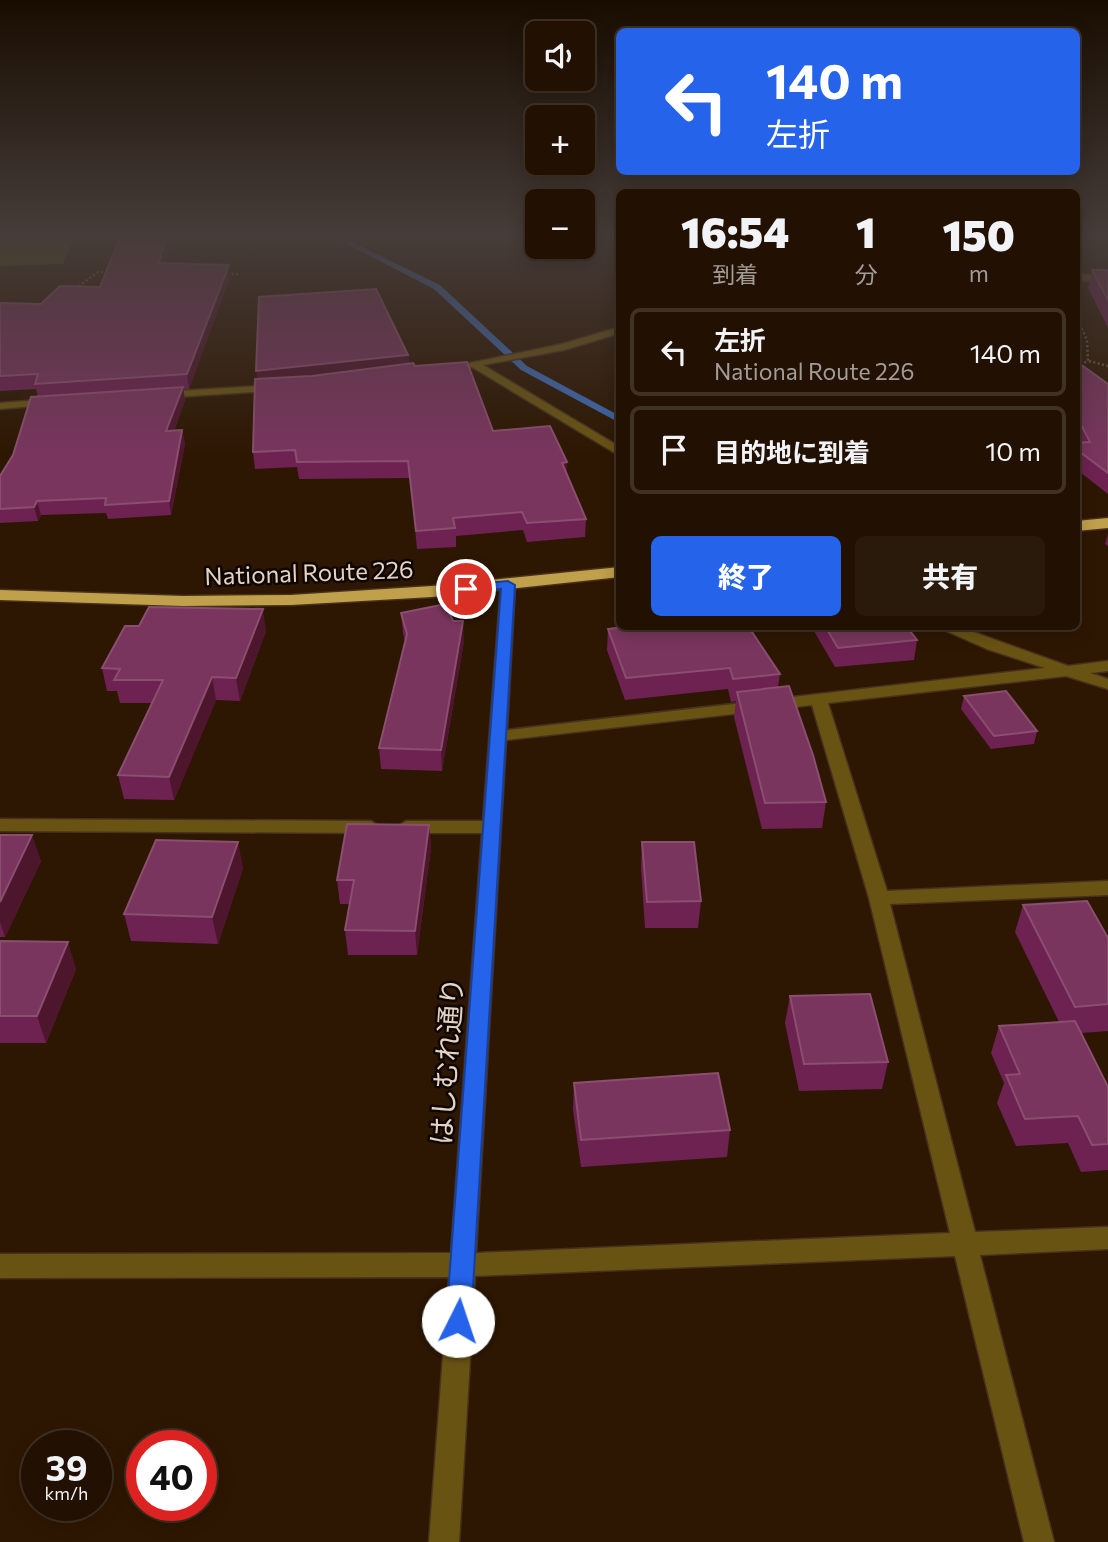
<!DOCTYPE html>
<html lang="ja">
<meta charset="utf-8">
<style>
:root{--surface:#221102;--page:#2a1a0c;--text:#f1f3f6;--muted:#a29d99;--line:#3f3124;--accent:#2563eb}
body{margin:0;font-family:Commissioner,"Noto Sans JP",sans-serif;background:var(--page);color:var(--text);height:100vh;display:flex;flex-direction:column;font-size:26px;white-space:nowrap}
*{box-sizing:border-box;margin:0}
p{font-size:23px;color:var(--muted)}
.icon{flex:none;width:38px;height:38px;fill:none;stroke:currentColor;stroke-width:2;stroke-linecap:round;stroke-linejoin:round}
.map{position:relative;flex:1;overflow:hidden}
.drawer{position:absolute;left:616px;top:189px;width:464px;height:441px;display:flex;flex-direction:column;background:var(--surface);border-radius:10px;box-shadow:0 4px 18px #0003,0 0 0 2px var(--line)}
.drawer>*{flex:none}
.top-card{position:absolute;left:616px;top:28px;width:464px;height:147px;border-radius:10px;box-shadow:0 4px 18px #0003,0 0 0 2px var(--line);background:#2563eb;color:#fff;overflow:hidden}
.controls{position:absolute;left:525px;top:21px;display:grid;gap:14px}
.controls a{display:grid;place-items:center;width:70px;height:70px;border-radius:10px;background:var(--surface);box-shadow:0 4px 18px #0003,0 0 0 2px var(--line);font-size:35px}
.speed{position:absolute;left:21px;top:1430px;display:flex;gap:14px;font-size:35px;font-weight:700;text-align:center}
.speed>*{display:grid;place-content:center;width:91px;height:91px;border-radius:50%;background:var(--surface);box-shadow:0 4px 18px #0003,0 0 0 2px var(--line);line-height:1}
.speed small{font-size:18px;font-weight:400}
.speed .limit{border:10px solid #d22;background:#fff;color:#111}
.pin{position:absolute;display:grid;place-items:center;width:60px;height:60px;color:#fff;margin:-30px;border:4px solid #fff;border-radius:50%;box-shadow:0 2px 7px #0007}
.me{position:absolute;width:77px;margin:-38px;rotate:4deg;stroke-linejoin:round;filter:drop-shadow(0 0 5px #0008)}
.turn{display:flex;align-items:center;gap:24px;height:147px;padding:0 35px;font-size:32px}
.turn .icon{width:91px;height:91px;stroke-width:2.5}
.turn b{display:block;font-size:49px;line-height:60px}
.eta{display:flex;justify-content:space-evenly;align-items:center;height:119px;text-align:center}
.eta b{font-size:42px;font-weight:800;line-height:49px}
.action{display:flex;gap:14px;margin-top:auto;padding:14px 35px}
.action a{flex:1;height:80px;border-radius:10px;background:var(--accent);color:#fff;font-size:28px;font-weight:800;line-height:80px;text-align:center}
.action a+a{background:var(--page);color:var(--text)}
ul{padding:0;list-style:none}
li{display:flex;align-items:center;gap:21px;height:88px;margin:0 14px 10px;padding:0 21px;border:4px solid var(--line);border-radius:10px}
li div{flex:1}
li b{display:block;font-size:26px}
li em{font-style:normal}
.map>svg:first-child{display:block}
.forest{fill:#465400}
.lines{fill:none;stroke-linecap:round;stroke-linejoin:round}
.stream{fill:#3e69b2;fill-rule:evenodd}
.minor-casing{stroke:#47311d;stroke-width:3}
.highway-casing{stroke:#47311d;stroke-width:3}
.path{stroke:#6f5b49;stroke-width:2.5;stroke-dasharray:2 2.5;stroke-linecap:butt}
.minor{fill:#695313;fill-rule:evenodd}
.highway{fill:#c1a04b;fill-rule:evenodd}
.wall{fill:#6d2252}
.shaded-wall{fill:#4e162d}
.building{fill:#79355e;stroke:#8a4e6e;stroke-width:2}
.route{fill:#2563eb;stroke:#184099;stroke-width:2}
.labels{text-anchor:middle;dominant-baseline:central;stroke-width:5;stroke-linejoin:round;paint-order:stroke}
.street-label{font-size:24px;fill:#e2d3c6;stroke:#0f0601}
.near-street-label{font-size:28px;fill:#e2d3c6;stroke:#0f0601}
</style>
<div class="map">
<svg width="1108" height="1542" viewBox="0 0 1108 1542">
<rect width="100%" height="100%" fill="#2e1702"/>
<path class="forest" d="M 0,237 L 74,237 L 63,264 L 0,266 Z"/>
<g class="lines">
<path class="stream" d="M 333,237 L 342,237 L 440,285 L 527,366 L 620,416 L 620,423 L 521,370 L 434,289 Z"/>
<defs>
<g id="minor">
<path d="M 1076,274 L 1108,276 L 1108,282 L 1076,280 Z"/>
<path d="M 620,327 L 620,333 L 564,350 L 483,365 L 620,447 L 620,456 L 472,367 L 446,372 L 441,369 L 562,344 Z"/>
<path d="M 279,385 L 283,386 L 283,390 L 160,398 L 154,395 L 160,392 Z"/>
<path d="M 52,399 L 58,402 L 56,404 L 0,409 L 0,403 Z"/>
<path d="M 508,581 L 515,585 L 507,730 L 1045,668 L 987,649 L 935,626 L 957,626 L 1068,666 L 1108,661 L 1108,671 L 1090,673 L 1108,679 L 1108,689 L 1066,676 L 828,703 L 887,891 L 1108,881 L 1108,895 L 890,904 L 975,1232 L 1108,1227 L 1108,1249 L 980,1255 L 1054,1542 L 1024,1542 L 955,1256 L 475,1276 L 459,1542 L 429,1542 L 449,1277 L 0,1278 L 0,1254 L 451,1253 L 482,833 L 406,833 L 397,827 L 406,821 L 483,821 L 501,585 ZM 812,705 L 869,898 L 950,1233 L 476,1253 L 506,740 Z"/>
<path d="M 0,819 L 371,821 L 380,827 L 371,833 L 0,831 Z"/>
</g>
<g id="highway">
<path d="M 1108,518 L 1108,528 L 1076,531 L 1076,521 Z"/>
<path d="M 620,567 L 620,577 L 432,597 L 291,605 L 183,606 L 0,600 L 0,590 L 183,596 L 291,595 L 432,586 Z"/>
</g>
</defs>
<use href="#minor" class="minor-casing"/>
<use href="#highway" class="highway-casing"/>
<g class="path">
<path d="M 227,274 L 240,274"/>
<path d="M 75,289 L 98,272 L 110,272"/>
<path d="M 1076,316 L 1087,340 L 1088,361 L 1076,366"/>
<path d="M 1089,361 L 1108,366"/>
</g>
<use href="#minor" class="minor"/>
<use href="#highway" class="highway"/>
</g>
<g class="wall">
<path d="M 120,237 L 171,237 L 165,264 L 230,277 L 189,389 L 183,389 L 185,400 L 174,431 L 182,430 L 185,444 L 171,515 L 108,519 L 106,513 L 41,515 L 38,521 L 0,523 L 0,476 L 13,455 L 38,396 L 36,389 L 0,391 L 0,303 L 41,304 L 100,287 Z"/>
<path d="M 1092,270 L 1108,270 L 1108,328 L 1088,288 Z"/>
<path d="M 408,355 L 409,363 L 415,366 L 493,431 L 567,462 L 567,474 L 586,519 L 585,537 L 527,542 L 523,530 L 456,536 L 456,547 L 417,549 L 410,478 L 299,479 L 297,467 L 255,469 L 253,452 Z"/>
<path d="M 1076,361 L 1108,384 L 1108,494 L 1076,469 L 1076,443 L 1078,443 L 1076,440 Z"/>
<path d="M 1108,534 L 1108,546 L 1105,544 Z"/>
<path d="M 401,613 L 453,621 L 464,641 L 442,771 L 381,769 L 379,748 L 405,642 L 403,633 Z"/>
<path d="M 811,626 L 906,626 L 917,640 L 914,660 L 835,667 Z"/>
<path d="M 608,629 L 780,674 L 778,687 L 826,802 L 822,828 L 762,829 L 734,717 L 736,701 L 731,702 L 728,689 L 625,700 L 607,650 Z"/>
<path d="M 266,631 L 240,701 L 216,700 L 174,800 L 124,799 L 118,775 L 153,703 L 120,703 L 117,691 L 107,691 L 102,668 Z"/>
<path d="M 964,696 L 1037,731 L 1034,744 L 991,749 L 961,709 Z"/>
<path d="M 429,825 L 431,848 L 417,955 L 348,955 L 345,930 L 350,904 L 340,904 L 337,880 Z"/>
<path d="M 0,835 L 41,861 L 5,937 L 0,937 Z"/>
<path d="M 642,842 L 701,901 L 698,928 L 645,928 L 641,868 Z"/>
<path d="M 243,868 L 218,944 L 131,941 L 124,914 Z"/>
<path d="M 1023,905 L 1108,938 L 1108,1031 L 1081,1033 L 1108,1087 L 1108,1170 L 1081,1172 L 1068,1143 L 1016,1146 L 997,1103 L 1004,1083 L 991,1053 L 999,1026 L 1059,1022 L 1015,932 Z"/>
<path d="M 0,944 L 76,969 L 46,1043 L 0,1043 Z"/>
<path d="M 790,996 L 888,1062 L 882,1089 L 799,1091 L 785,1023 Z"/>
<path d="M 574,1083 L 730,1130 L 727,1157 L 581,1167 L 573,1110 Z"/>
</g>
<g class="shaded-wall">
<path d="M 166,237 L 171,237 L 162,276 L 159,263 Z"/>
<path d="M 229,265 L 230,277 L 189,389 L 187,374 Z"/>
<path d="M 408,355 L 409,368 L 258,383 L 256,371 Z"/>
<path d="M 183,387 L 185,400 L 169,444 L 166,431 Z"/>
<path d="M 182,430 L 185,444 L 171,515 L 169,501 Z"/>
<path d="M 567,462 L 567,479 L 562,463 Z"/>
<path d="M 37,501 L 41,515 L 38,521 L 34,507 Z"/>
<path d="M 263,609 L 266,631 L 240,701 L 236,678 Z"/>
<path d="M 463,621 L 464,641 L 442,771 L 441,750 Z"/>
<path d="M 212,677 L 216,700 L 174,800 L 169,777 Z"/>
<path d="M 429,825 L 431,848 L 417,955 L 415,931 Z"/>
<path d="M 32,835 L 41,861 L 5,937 L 0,922 L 0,902 Z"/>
<path d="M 238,842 L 243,868 L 218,944 L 212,917 Z"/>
<path d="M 68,942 L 76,969 L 46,1043 L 37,1016 Z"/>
</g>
<g class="building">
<path d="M 120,237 L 166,237 L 159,263 L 229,265 L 187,374 L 35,384 L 38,374 L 0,376 L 0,303 L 41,304 L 60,286 L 100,287 Z"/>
<path d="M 1092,270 L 1108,270 L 1108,300 Z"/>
<path d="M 376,289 L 408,355 L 256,371 L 259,297 Z"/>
<path d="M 1076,361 L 1108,384 L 1108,473 L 1076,449 L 1076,443 L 1090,442 L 1076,415 Z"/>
<path d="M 467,362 L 493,431 L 550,426 L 567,462 L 562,463 L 586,519 L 527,523 L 522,512 L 453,518 L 455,528 L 416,531 L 408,461 L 297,462 L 295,450 L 253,452 L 255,379 L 312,376 L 413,363 L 415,366 Z"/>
<path d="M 183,387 L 166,431 L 182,430 L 169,501 L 105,505 L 106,498 L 37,501 L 34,507 L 0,509 L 0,476 L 13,455 L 31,397 Z"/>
<path d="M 446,604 L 453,621 L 463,621 L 441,750 L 379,748 L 407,634 L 401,613 Z"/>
<path d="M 149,607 L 263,609 L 236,678 L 212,677 L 169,777 L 118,775 L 163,680 L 114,680 L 120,669 L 102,668 L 125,626 L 139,626 Z"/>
<path d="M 631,626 L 748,626 L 780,674 L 733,679 L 730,668 L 626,678 L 608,629 Z"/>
<path d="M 825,626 L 906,626 L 917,640 L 838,648 Z"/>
<path d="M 789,686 L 813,755 L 826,802 L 765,803 L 737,692 Z"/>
<path d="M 1006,691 L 1037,731 L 994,736 L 964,696 Z"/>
<path d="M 347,824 L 429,825 L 415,931 L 345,930 L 354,880 L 337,880 Z"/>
<path d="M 0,835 L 32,835 L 0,902 Z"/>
<path d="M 156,840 L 238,842 L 212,917 L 124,914 Z"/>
<path d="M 642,842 L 694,842 L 701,901 L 647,902 Z"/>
<path d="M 1087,901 L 1108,938 L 1108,1004 L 1075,1007 L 1023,905 Z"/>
<path d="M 1,941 L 68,942 L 37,1016 L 0,1016 L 0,944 Z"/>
<path d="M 870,994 L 888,1062 L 804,1064 L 790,996 Z"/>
<path d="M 1075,1021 L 1108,1087 L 1108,1144 L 1092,1145 L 1078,1116 L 1025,1119 L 1006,1075 L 1020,1074 L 999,1026 Z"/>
<path d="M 718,1073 L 730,1130 L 581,1140 L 574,1083 Z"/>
</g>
<linearGradient id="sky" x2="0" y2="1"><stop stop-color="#190d01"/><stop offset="0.52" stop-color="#463c39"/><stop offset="1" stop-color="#463c39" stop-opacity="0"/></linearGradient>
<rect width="1108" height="453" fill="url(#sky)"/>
<path class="route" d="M 508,581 L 515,585 L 471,1321 L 467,1329 L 458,1332 L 450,1329 L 446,1321 L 501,589 L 466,593 L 459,589 L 466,585 Z"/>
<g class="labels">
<g class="street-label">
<text transform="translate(309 572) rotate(-2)">National Route 226</text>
</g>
<g class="near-street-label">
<text transform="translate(446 1061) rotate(-86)">はしむれ通り</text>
</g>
</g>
</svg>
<div class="controls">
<a><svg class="icon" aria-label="sound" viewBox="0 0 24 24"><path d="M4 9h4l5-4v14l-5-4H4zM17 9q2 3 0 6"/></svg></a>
<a>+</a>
<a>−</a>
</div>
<div class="speed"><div>39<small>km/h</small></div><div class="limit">40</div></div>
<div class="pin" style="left:466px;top:589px;background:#d93025"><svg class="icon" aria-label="arrive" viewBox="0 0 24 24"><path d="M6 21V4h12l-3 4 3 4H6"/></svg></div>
<svg class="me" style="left:458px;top:1321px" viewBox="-20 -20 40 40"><circle r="19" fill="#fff"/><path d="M0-13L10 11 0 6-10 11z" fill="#2563eb"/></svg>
<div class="top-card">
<div class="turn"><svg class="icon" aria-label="left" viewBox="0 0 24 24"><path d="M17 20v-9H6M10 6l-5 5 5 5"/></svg><div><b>140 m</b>左折</div></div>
</div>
<section class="drawer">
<div class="eta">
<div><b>16:54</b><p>到着</p></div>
<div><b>1</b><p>分</p></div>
<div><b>150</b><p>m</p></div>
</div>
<ul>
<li><svg class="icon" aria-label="left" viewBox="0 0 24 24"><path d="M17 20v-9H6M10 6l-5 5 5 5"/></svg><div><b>左折</b><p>National Route 226</p></div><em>140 m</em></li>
<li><svg class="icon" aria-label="arrive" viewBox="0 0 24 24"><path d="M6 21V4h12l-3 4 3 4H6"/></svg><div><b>目的地に到着</b></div><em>10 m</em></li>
</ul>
<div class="action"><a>終了</a><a>共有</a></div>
</section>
</div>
